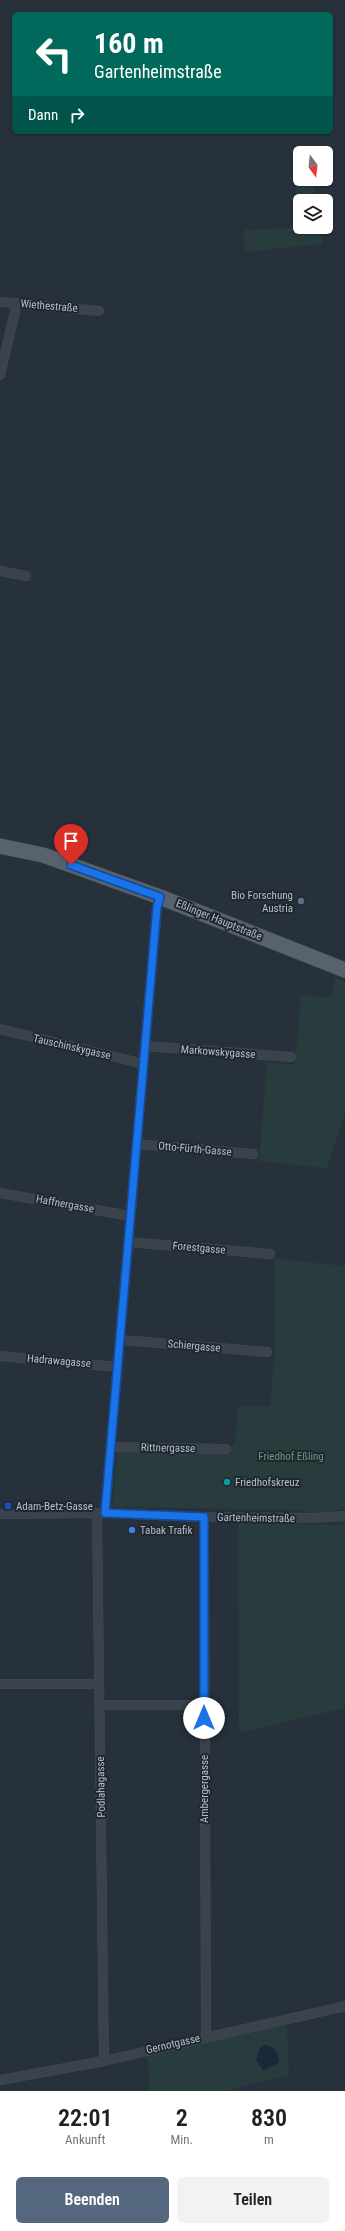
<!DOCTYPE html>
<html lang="de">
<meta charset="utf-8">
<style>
:root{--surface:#fff;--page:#f2f2f2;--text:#202124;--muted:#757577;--accent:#54677f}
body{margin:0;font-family:"Roboto Condensed",sans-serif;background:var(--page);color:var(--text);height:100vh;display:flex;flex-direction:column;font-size:15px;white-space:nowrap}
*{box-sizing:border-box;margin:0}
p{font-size:13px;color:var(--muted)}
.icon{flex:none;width:22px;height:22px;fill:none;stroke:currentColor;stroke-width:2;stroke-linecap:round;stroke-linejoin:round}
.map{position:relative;height:2091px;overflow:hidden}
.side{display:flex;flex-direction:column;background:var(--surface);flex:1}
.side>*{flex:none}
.hud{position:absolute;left:12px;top:12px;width:321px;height:122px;border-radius:6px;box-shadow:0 1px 3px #0004;background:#00695c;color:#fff;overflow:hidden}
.needle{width:26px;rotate:165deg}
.fabs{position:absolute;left:293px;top:146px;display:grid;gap:8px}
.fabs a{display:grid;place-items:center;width:40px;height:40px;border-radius:6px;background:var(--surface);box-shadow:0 1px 3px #0004;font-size:20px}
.pin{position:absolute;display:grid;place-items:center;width:34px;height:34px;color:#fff;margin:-41px -17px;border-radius:50% 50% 50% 0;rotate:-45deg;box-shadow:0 0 4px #0007}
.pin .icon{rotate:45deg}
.me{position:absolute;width:44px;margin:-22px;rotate:0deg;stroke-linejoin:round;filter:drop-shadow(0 0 3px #0008)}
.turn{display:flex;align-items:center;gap:14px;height:84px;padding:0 16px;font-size:18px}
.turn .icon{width:52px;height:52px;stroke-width:2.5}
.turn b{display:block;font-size:28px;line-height:34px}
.then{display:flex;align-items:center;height:38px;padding:0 16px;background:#0003;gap:8px;font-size:15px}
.eta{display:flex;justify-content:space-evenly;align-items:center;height:68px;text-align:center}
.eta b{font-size:24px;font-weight:600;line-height:28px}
.primary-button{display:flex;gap:8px;margin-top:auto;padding:8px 16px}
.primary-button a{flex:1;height:46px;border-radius:6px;background:var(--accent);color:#fff;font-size:16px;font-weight:600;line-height:46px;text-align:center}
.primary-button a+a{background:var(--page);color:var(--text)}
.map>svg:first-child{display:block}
.green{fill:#283c3d}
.water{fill:#1a2939}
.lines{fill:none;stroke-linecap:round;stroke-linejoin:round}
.minor-casing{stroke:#434c55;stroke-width:10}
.primary-casing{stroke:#434c55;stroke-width:16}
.minor{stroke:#3a434c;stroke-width:9}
.primary{stroke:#58626c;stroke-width:15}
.route-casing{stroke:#114b97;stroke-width:10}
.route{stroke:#1a73e8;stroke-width:7}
.service-dot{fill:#5c6f8a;stroke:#1f2831;stroke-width:1.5}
.culture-dot{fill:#0f9aa8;stroke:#1f2831;stroke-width:1.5}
.transit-dot{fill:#1a4fb4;stroke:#1f2831;stroke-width:1.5}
.shop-dot{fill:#3f7fe0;stroke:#1f2831;stroke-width:1.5}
.labels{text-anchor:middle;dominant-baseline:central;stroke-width:4;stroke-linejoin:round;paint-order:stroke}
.street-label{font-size:11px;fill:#b6bec7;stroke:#1f2831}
.poi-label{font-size:11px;fill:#b6bec7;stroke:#1f2831;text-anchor:start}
.park-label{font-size:11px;fill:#6f9676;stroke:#1f2831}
</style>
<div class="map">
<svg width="345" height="2091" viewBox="0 0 345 2091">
<rect width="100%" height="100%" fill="#26313c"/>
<g class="green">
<path d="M 300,155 L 300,179 L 312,179 L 316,201 L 300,201 L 300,216 L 292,156 Z"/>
<path d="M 320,227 L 323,244 L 245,252 L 243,230 Z"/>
<path d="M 335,977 L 345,981 L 345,1114 L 327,1168 L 259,1161 L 267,1063 L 295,1064 L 301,995 L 332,998 Z"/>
<path d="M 275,1259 L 345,1266 L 345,1508 C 332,1511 315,1517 302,1510 L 112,1507 L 117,1452 L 231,1454 L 231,1448 L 235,1444 L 238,1406 L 270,1406 L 274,1357 Z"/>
<path d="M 238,1523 L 345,1525 L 345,1708 L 239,1733 Z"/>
<path d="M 287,2025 L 289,2075 L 224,2091 L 149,2091 L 148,2055 Z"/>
</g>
<path class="water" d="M 264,2045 C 274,2045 278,2052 279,2061 L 277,2064 L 263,2071 L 256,2060 L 260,2048 Z"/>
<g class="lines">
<defs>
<g id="minor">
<path d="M 0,302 L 99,311"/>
<path d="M 0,375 L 17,303"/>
<path d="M 0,571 L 26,576"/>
<path d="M 0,1029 L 144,1064"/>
<path d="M 146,1046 L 291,1057"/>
<path d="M 137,1144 L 253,1154"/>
<path d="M 0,1193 L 130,1216"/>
<path d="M 128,1242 L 270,1254"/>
<path d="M 121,1340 L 267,1352"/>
<path d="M 0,1356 L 118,1367"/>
<path d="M 110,1447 L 226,1449"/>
<path d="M 105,1513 L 157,907 L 160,897"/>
<path d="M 0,1514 L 105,1513 L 204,1517 L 314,1518 L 345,1516"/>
<path d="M 97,1514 L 104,2061"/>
<path d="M 204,1517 L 206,2036"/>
<path d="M 0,1684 L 99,1684"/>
<path d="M 100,1705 L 204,1705"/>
<path d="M 0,2080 L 104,2061 L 345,2006"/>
</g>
<path id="primary" d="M 0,846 L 43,855 L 160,897 L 345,970"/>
</defs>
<use href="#minor" class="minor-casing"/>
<use href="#primary" class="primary-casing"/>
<use href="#minor" class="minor"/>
<use href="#primary" class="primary"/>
</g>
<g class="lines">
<defs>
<path id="route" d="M 71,865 L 160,897 L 157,907 C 140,1109 123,1311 105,1513 L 204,1517 L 204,1718"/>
</defs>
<use href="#route" class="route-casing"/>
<use href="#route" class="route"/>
</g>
<circle class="service-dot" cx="301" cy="901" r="4"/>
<circle class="culture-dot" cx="227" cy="1482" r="4"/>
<rect class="transit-dot" x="4" y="1502" width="8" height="8" rx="2"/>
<circle class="shop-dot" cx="132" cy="1530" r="4"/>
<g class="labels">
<g class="street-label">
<text transform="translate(49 306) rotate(5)">Wiethestraße</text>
<text transform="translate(219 920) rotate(22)">Eßlinger Hauptstraße</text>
<text transform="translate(72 1047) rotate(13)">Tauschinskygasse</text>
<text transform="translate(218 1052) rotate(4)">Markowskygasse</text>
<text transform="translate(195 1149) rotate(5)">Otto-Fürth-Gasse</text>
<text transform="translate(65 1204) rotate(10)">Haffnergasse</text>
<text transform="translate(199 1248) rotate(5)">Forestgasse</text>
<text transform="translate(194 1346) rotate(5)">Schiergasse</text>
<text transform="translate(59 1361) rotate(5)">Hadrawagasse</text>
<text transform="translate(168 1448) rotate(1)">Rittnergasse</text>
<text transform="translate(256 1518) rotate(1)">Gartenheimstraße</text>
<text transform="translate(101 1787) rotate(-91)">Podlahagasse</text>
<text transform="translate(204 1789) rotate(-90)">Ambergergasse</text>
<text transform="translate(173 2044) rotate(-13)">Gernotgasse</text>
</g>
<g class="poi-label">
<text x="293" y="895" text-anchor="end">Bio Forschung<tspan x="293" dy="13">Austria</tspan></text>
<text x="235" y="1482">Friedhofskreuz</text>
<text x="16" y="1506">Adam-Betz-Gasse</text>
<text x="140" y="1530">Tabak Trafik</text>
</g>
<g class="park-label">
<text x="291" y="1456">Friedhof Eßling</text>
</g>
</g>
</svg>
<div class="fabs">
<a><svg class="needle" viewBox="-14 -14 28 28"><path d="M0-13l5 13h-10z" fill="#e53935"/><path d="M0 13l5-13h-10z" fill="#757577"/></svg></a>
<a><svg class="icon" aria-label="layers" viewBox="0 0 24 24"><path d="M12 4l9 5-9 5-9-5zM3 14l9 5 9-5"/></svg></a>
</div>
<div class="pin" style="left:71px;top:865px;background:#d93025"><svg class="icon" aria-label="arrive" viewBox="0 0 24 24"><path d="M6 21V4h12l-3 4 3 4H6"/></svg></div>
<svg class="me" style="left:204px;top:1718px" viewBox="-20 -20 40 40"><circle r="19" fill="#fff"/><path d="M0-13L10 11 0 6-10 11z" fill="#1a73e8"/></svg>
<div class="hud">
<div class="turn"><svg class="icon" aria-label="left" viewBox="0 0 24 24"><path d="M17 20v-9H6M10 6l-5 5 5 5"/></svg><div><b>160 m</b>Gartenheimstraße</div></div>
<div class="then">Dann<svg class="icon" aria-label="right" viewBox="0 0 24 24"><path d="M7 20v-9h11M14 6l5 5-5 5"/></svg></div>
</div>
</div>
<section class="side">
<div class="eta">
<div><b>22:01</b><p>Ankunft</p></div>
<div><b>2</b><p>Min.</p></div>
<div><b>830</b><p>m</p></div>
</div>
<div class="primary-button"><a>Beenden</a><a>Teilen</a></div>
</section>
